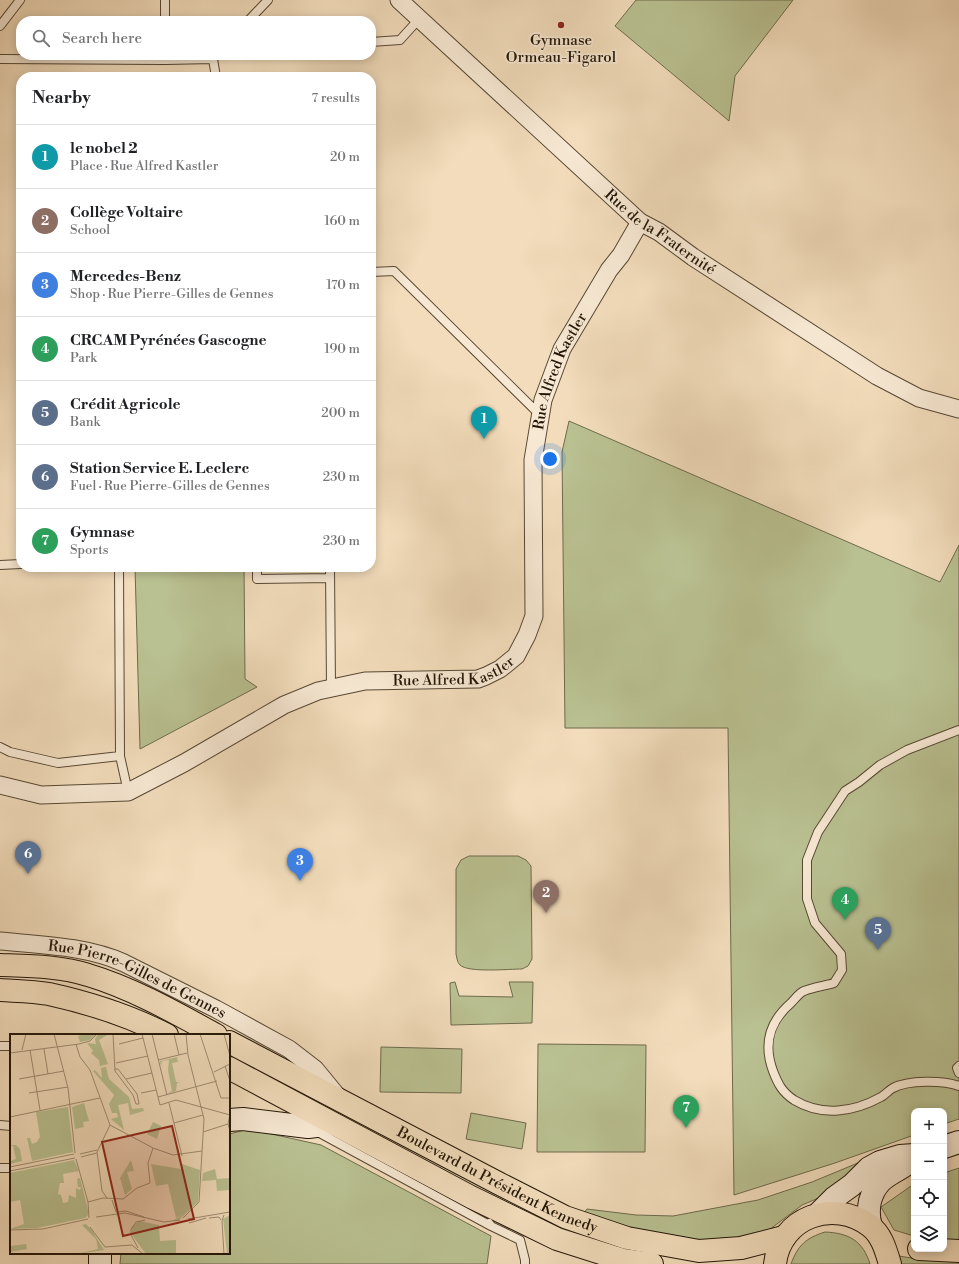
<!DOCTYPE html>
<meta charset="utf-8">
<style>
:root{--surface:#fff;--page:#f2f2f2;--text:#202124;--muted:#757577;--line:#e0e0e0;--accent:#d93025}
body{margin:0;font-family:"Libre Bodoni",serif;background:var(--page);color:var(--text)}
.controls{position:absolute;right:12px;bottom:12px;display:grid;overflow:hidden;border-radius:8px;box-shadow:0 2px 10px #0003}
.controls button{width:36px;height:36px;display:grid;place-items:center;padding:0;border:0;border-bottom:1px solid var(--line);background:var(--surface);color:var(--text);font:20px sans-serif}
.you{position:absolute;left:550px;top:459px;width:14px;height:14px;margin:-10px;border:3px solid #fff;border-radius:50%;background:#1a73e8;box-shadow:0 0 0 6px #1a73e833}
.badge{display:grid;place-items:center;width:26px;height:26px;border-radius:50%;background:var(--accent);color:#fff;font-size:13px;font-weight:700}
.pin{position:absolute;translate:-50% -33px;filter:drop-shadow(0 1px 2px #0008)}
.pin::after{content:'';position:absolute;top:21px;width:14px;height:12px;background:inherit;clip-path:polygon(0 0,100% 0,50% 100%)}
.list{margin:0;padding:0;list-style:none}
h2{display:flex;justify-content:space-between;align-items:center;height:52px;margin:0;padding:0 16px;font-size:17px}
h2 small{font-size:13px;font-weight:400;color:var(--muted)}
.list li{display:grid;grid-template-columns:26px 1fr auto;gap:12px;align-items:center;box-sizing:border-box;height:64px;padding:0 16px;border-top:1px solid var(--line)}
.list b{display:block;font-size:15px;white-space:nowrap}
.list p{margin:0;font-size:13px;white-space:nowrap;color:var(--muted)}
.list em{font-size:13px;font-style:normal;color:var(--muted)}
.icon{flex:none;width:22px;height:22px;fill:none;stroke:currentColor;stroke-width:2;stroke-linecap:round;stroke-linejoin:round}
.map{position:relative;flex:none;width:959px;height:1264px;overflow:hidden}
.search{position:absolute;background:var(--surface);box-shadow:0 2px 10px #0003;left:16px;top:16px;width:360px;height:44px;display:flex;align-items:center;gap:10px;box-sizing:border-box;padding:0 14px;border-radius:16px;color:var(--muted);font-size:15px}
.panel{position:absolute;background:var(--surface);box-shadow:0 2px 10px #0003;left:16px;top:72px;width:360px;height:500px;border-radius:16px}
.map>svg:first-child{display:block}
</style>
<div class="map">
<svg width="959" height="1264" viewBox="0 0 959 1264">
<rect width="100%" height="100%" fill="#f2dcbb"/>
<filter id="stains"><feTurbulence type="fractalNoise" baseFrequency=".005" numOctaves="4"/><feColorMatrix values="0 0 0 0 .2 0 0 0 0 .09 0 0 0 0 .02 0 0 0 .5 -.17"/></filter>
<radialGradient id="worn" r=".72"><stop offset=".6" stop-color="#630" stop-opacity="0"/><stop offset="1" stop-color="#630" stop-opacity=".3"/></radialGradient>
<path fill="#b9c091" stroke="#6e6b4c" d="M636 0H793L735 76 729 121 615 26Z
M569 421 940 582 959 545V1119L944 1124V1111H914V1135L835 1163 734 1195 728 728H565L562 452Z
M135 567H244L245 679 257 687 140 749Z
M469 856H518L526 860 531 866 532 959 528 966 522 969C510 969 468 973 460 965 457 962 457 958 456 954V869L461 860Z
M455 982 459 996 513 997 509 982H533L532 1023 451 1025 450 983Z
M538 1044 646 1045 645 1152H537Z
M381 1047 462 1049 461 1093 380 1092Z
M471 1113 526 1123 522 1149 466 1139Z
M249 1129 321 1145 491 1236 487 1264H120L121 1253H229V1134Z
M865 1160 821 1197 802 1205 765 1233 733 1239 700 1241 643 1231 583 1214 587 1209 636 1215 673 1216 758 1200 812 1182Z
M959 1168V1245L944 1244V1173Z
M914 1184V1236L894 1230 881 1207Z
M825 1232C849 1233 863 1241 870 1264H791C798 1245 806 1238 825 1232Z
M899 1256 923 1260 959 1261V1264H900Z"/>
<g fill="none" stroke-linecap="round" stroke-linejoin="round">
<g stroke="#574834" stroke-width="10">
<path id="lane" d="M165 0V21
M248 21 268 0
M0 26 20 0
M371 42 400 40 419 19
M0 59 165 60 213 59 217 55
M213 59 216 77
M371 272 394 271 540 415
M0 565 21 564
M119 567 120 756 128 792
M257 567V579L330 578
M330 567 331 688
M959 730 907 750 880 765 859 782 845 791 818 832 807 860V899L815 923 841 954 842 970 834 983C825 986 813 987 804 991 799 993 795 999 791 1003 769 1022 763 1044 773 1071 778 1084 782 1092 794 1100 822 1117 854 1112 881 1097 885 1095 889 1090 893 1088 908 1080 943 1080 959 1086
M0 747 10 752 58 763 120 756
M0 1046H11
M959 1066 957 1068 959 1073
M0 1125 11 1126
M316 1131 491 1226
M0 1168H11
M489 1223 491 1226 520 1240 525 1260V1264"/>
</g>
<g stroke="#574834" stroke-width="19">
<g id="street">
<path id="s1" d="M399 0 640 222 659 232 693 257 877 376 919 398 959 409"/>
<path id="s2" d="M0 785 41 795 128 792 184 763 284 705 318 691 365 681 478 679 486 676 500 669 516 656 527 635 534 616 533 460 543 400 562 349 609 270 621 255 640 222"/>
<path id="s3" d="M0 941C41 945 86 946 124 963L216 1009 289 1049 315 1069 338 1097"/>
</g>
</g>
<g stroke="#231607" stroke-width="24">
<path id="secondary" d="M229 1120 243 1119 308 1127 333 1124
M944 1147 959 1142
M818 1214 834 1198 852 1185 869 1168 880 1162 900 1156 914 1155
M871 1226C868 1217 868 1211 870 1201 878 1174 893 1176 912 1160
M100 1264V1253"/>
</g>
<g stroke="#231607" stroke-width="24">
<g id="primary">
<path d="M0 965C29 966 61 966 88 975 132 988 176 1013 216 1035"/>
<path d="M0 990C16 991 33 991 49 994 90 1003 130 1016 167 1035"/>
<path id="s4" d="M229 1042 498 1183 565 1217 627 1238 699 1251 741 1248 784 1237"/>
<path d="M229 1068 471 1197 557 1239 623 1260 652 1264"/>
<path d="M919 1249 959 1251"/>
<path d="M775 1264C780 1217 834 1198 870 1226 882 1235 886 1251 890 1264"/>
</g>
</g>
<use href="#lane" stroke="#f7e8d3" stroke-width="8"/>
<use href="#street" stroke="#f7e8d3" stroke-width="17"/>
<use href="#secondary" stroke="#f7e8d3" stroke-width="22"/>
<use href="#primary" stroke="#f2dcbb" stroke-width="22"/>
</g>
<circle fill="#8f2418" stroke="#f7e8d3" stroke-width="1.5" cx="561" cy="25" r="4"/>
<g text-anchor="middle" stroke-width="3.5" stroke-linejoin="round" paint-order="stroke">
<g font-size="15" fill="#231607" stroke="#f7e8d3">
<text x="561" y="45">Gymnase<tspan x="561" dy="17">Ormeau-Figarol</tspan></text>
</g>
<g font-size="15" fill="#231607" stroke="#f7e8d3">
<text dy="5" stroke="none"><textPath href="#s1" startOffset="350">Rue de la Fraternité</textPath></text>
<text dy="5" stroke="none"><textPath href="#s2" startOffset="844">Rue Alfred Kastler</textPath></text>
<text dy="5" stroke="none"><textPath href="#s2" startOffset="483">Rue Alfred Kastler</textPath></text>
<text dy="5" stroke="none"><textPath href="#s3" startOffset="144">Rue Pierre-Gilles de Gennes</textPath></text>
<text dy="5" stroke="none"><textPath href="#s4" startOffset="302">Boulevard du Président Kennedy</textPath></text>
</g>
</g>
<g transform="translate(10 1034)">
<rect width="220" height="220" fill="#f2dcbb"/>
<path d="M75 0H86L80 6 70 8 68 2ZM88 0H99L89 6 98 30 90 32 89 26 81 19 83 17 77 9 86 10 85 5ZM167 23 168 28 162 29 166 48H170L167 49 166 57 157 60 162 57 158 36 159 26 152 27 151 32 150 27ZM96 33 99 45 119 63 122 75 133 74 134 77 120 81 118 69 108 71 114 96 101 85 108 83 107 79H102L99 70 104 61 83 37 85 36 92 44 91 34ZM74 69 79 87 73 88 74 93 65 95 62 73ZM58 73 63 118 22 127 17 104H20L22 110 27 108 30 103 26 78ZM143 88 151 92 147 105 137 100ZM0 111H6L10 115 12 127 0 130V127L6 125 3 112ZM64 126 69 137 53 140 54 149H50L48 160 51 161 53 169 58 168 59 161 66 164V154L70 156 71 153H68L67 145 70 144 79 180 75 184 27 194 0 195 14 190 10 166 0 168V139ZM121 126 124 137 117 138 122 155 115 161 110 144ZM141 130 171 135 172 130 190 136 188 168 169 186 162 187 174 180 166 184 158 150 146 152ZM205 135 207 145 220 144V156L207 157 206 146 192 147 193 139ZM220 181V220H217L213 185ZM129 187 149 191 150 207 166 206V220H136L122 201V193ZM76 190 81 195 94 216 67 220 88 215 86 205 72 191ZM16 210 17 215 0 218V212Z" fill="#b9c091"/>
<path fill="none" stroke="#9f8d73" stroke-width="1" d="M44 0 58 54 65 119M103 0 105 37 123 61 126 70H129L127 60 108 35H105M132 0 150 71 166 66M142 0 157 61M164 0 169 21M190 0 211 64H220M214 0 220 22M66 10 70 23 80 36 100 91M109 10 133 4M34 15 38 40M12 16 16 0M20 16 30 76M0 19 69 10 80 7 87 0M148 26 177 19M106 29 138 22M215 32 220 47M204 38 220 30M9 45 54 37M116 45 142 39M19 59 58 53M131 59 146 56M148 63 207 47M166 66 220 81M159 69 172 122M220 80 218 90 220 97M0 83 90 64M164 89 193 81M100 91 143 114 163 121 192 117M193 98 218 90M70 120 87 116M71 123 87 119M66 125 78 168 79 184M0 133 64 120M0 137 65 124M97 164 92 157 87 118 100 91M102 166 106 178 116 177 134 183M78 168 93 164 113 165 127 154 140 149 138 129 143 114M214 181 212 187 214 220M86 183 115 179 154 188 170 186M173 184 189 168 194 85 178 21 176 0M199 184 209 183 211 186M178 185 220 178M179 189 196 184M80 193 95 213 122 211 133 220M0 196 33 195 78 185M128 214 121 201V195L126 188 135 186"/>
<path fill="#8f2418" fill-opacity="0.15" stroke="#8f2418" stroke-width="2" d="M162 92 184 185 113 202 92 108Z"/>
<rect width="220" height="220" fill="none" stroke="#231607" stroke-width="2"/>
</g>
<rect width="100%" height="100%" filter="url(#stains)"/>
<rect width="100%" height="100%" fill="url(#worn)"/>
</svg>
<div class="controls">
<button>+</button>
<button>−</button>
<button><svg class="icon" aria-label="locate" viewBox="0 0 24 24"><circle cx="12" cy="12" r="6"/><path d="M12 2v4M12 18v4M2 12h4M18 12h4"/></svg></button>
<button><svg class="icon" aria-label="layers" viewBox="0 0 24 24"><path d="M12 4l9 5-9 5-9-5zM3 14l9 5 9-5"/></svg></button>
</div>
<div class="you"></div>
<div class="pin badge" style="left:484px;top:439px;background:#0f9aa8">1</div>
<div class="pin badge" style="left:546px;top:913px;background:#8d6e63">2</div>
<div class="pin badge" style="left:300px;top:881px;background:#3f7fe0">3</div>
<div class="pin badge" style="left:845px;top:920px;background:#2e9e5b">4</div>
<div class="pin badge" style="left:878px;top:950px;background:#5c6f8a">5</div>
<div class="pin badge" style="left:28px;top:874px;background:#5c6f8a">6</div>
<div class="pin badge" style="left:686px;top:1128px;background:#2e9e5b">7</div>
<div class="search"><svg class="icon" aria-label="search" viewBox="0 0 24 24"><circle cx="10" cy="10" r="6"/><path d="M15 15l6 6"/></svg>Search here</div>
<section class="panel">
<h2>Nearby<small>7 results</small></h2>
<ul class="list">
<li><span class="badge" style="background:#0f9aa8">1</span><div><b>le nobel 2</b><p>Place · Rue Alfred Kastler</p></div><em>20 m</em></li>
<li><span class="badge" style="background:#8d6e63">2</span><div><b>Collège Voltaire</b><p>School</p></div><em>160 m</em></li>
<li><span class="badge" style="background:#3f7fe0">3</span><div><b>Mercedes-Benz</b><p>Shop · Rue Pierre-Gilles de Gennes</p></div><em>170 m</em></li>
<li><span class="badge" style="background:#2e9e5b">4</span><div><b>CRCAM Pyrénées Gascogne</b><p>Park</p></div><em>190 m</em></li>
<li><span class="badge" style="background:#5c6f8a">5</span><div><b>Crédit Agricole</b><p>Bank</p></div><em>200 m</em></li>
<li><span class="badge" style="background:#5c6f8a">6</span><div><b>Station Service E. Leclerc</b><p>Fuel · Rue Pierre-Gilles de Gennes</p></div><em>230 m</em></li>
<li><span class="badge" style="background:#2e9e5b">7</span><div><b>Gymnase</b><p>Sports</p></div><em>230 m</em></li>
</ul>
</section>
</div>
